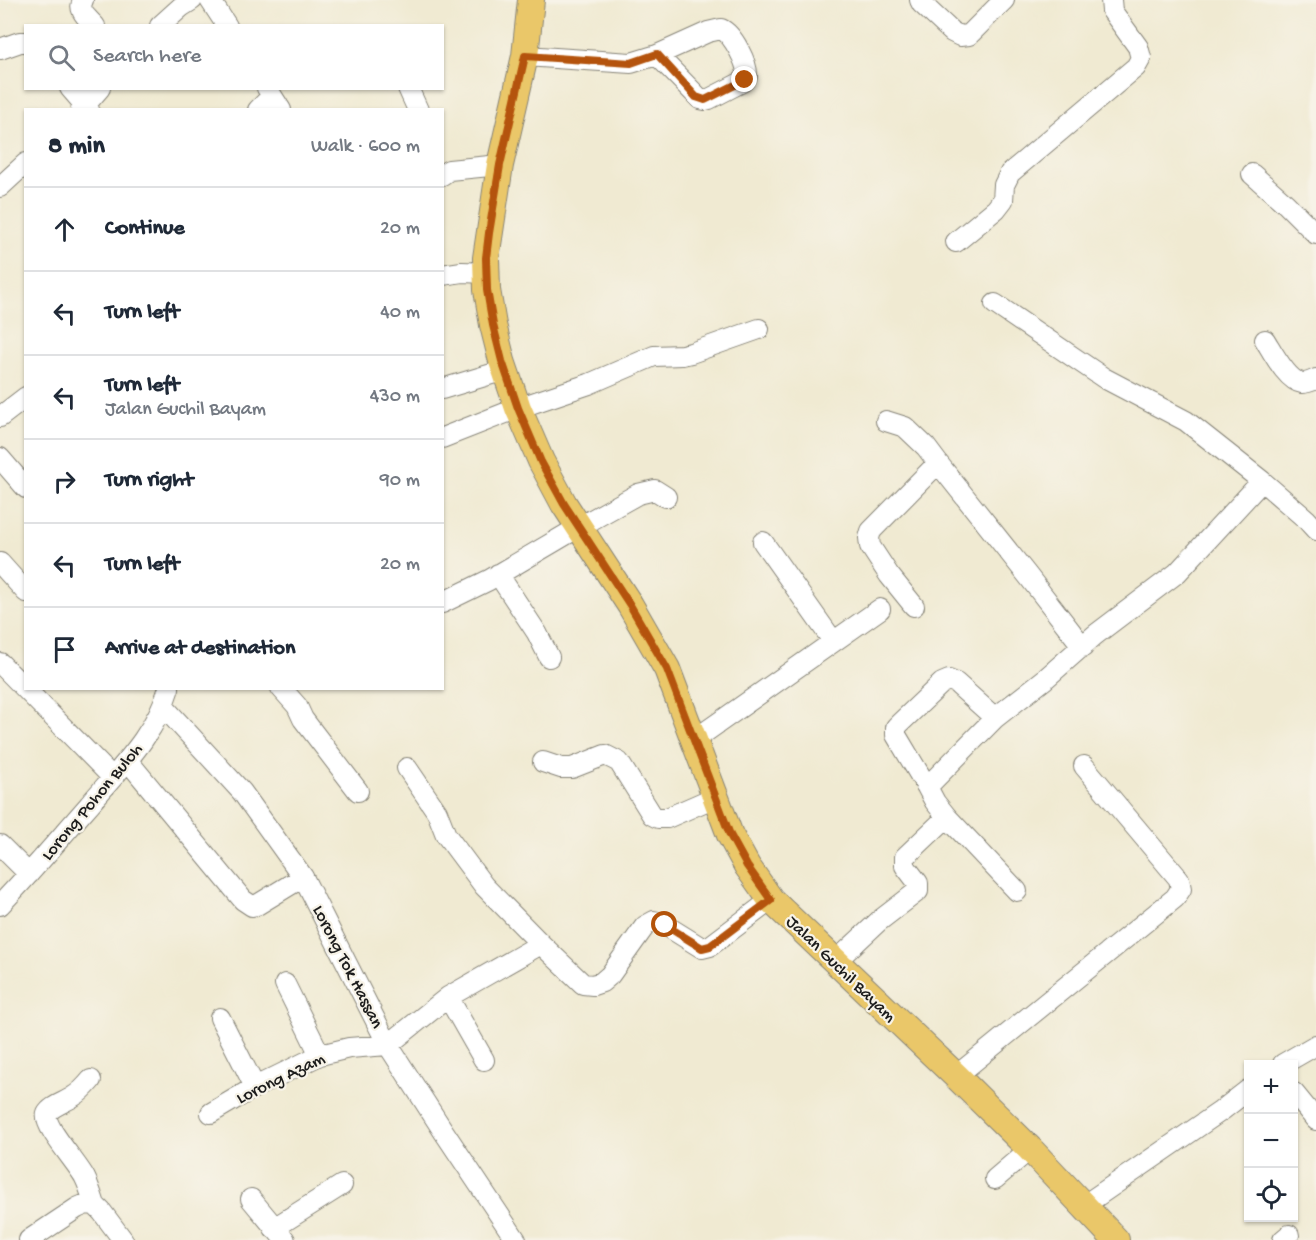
<!DOCTYPE html>
<meta charset="utf-8">
<style>
:root{--surface:#fff;--page:#f2f2f3;--text:#1f2937;--muted:#747a83;--line:#e0e1e3}
body{margin:0;font-family:"Gochi Hand",sans-serif;background:var(--page);color:var(--text)}
.controls{position:absolute;right:18px;bottom:18px;display:grid;overflow:hidden;border-radius:0px;box-shadow:0 2px 4px #0004}
.controls button{width:54px;height:54px;display:grid;place-items:center;padding:0;border:0;border-bottom:2px solid var(--line);background:var(--surface);color:var(--text);font:30px sans-serif}
.stop{position:absolute;width:18px;height:18px;margin:-14px;border:4px solid #b45309;border-radius:50%;background:#fff}
.stop.end{background:#b45309;border-color:#fff;box-shadow:0 2px 6px #0008}
.list{margin:0;padding:0;list-style:none}
h2{display:flex;justify-content:space-between;align-items:center;height:78px;margin:0;padding:0 24px;font-size:26px}
h2 small{font-size:20px;font-weight:400;color:var(--muted)}
.list li{display:grid;grid-template-columns:39px 1fr auto;gap:18px;align-items:center;box-sizing:border-box;height:84px;padding:0 24px;border-top:2px solid var(--line)}
.list b{display:block;font-size:22px;white-space:nowrap}
.list p{margin:0;font-size:20px;white-space:nowrap;color:var(--muted)}
.list em{font-size:20px;font-style:normal;color:var(--muted)}
.icon{flex:none;width:33px;height:33px;fill:none;stroke:currentColor;stroke-width:2;stroke-linecap:round;stroke-linejoin:round}
.map{position:relative;flex:none;width:1316px;height:1240px;overflow:hidden}
.search{position:absolute;background:var(--surface);box-shadow:0 2px 4px #0004;left:24px;top:24px;width:420px;height:66px;display:flex;align-items:center;gap:15px;box-sizing:border-box;padding:0 21px;border-radius:0px;color:var(--muted);font-size:22px}
.panel{position:absolute;background:var(--surface);box-shadow:0 2px 4px #0004;left:24px;top:108px;width:420px;height:582px;border-radius:0px}
.map>svg:first-child{display:block}
</style>
<div class="map">
<svg width="1316" height="1240" viewBox="0 0 1316 1240">
<rect width="100%" height="100%" fill="#f7f3e8"/>
<filter id="ink" filterUnits="userSpaceOnUse"><feTurbulence type="fractalNoise" baseFrequency=".0167" numOctaves="2"/><feDisplacementMap in="SourceGraphic" scale="12" xChannelSelector="R" yChannelSelector="G"/><feConvolveMatrix kernelMatrix="1 2 1 2 8 2 1 2 1" color-interpolation-filters="sRGB"/></filter>
<filter id="wash" filterUnits="userSpaceOnUse"><feTurbulence type="fractalNoise" baseFrequency=".008" numOctaves="4" result="noise"/><feDisplacementMap in="SourceGraphic" scale="24" xChannelSelector="R" yChannelSelector="G"/><feGaussianBlur stdDeviation="1.35" result="paint"/><feColorMatrix in="noise" values="0 0 0 0 0 0 0 0 0 0 0 0 0 0 0 0 0 1.4 0 .05"/><feComposite in="paint" operator="in"/></filter>
<g filter="url(#wash)">
<rect width="100%" height="100%" fill="#f0ead2"/>
</g>
<g filter="url(#ink)">
<g fill="none" stroke-linecap="round" stroke-linejoin="round">
<g stroke="#868377" stroke-width="22">
<path id="minor" d="M83 0C77 11 88 18 95 26
M210 0 227 26
M920 0 922 4 952 32 960 36 969 35 1004 0
M160 26 181 7 192 0
M0 49 20 42H26
M525 56 631 63 657 55 708 32 721 29C733 34 748 64 747 76L742 82 709 99 705 100 700 99 657 55
M70 88 89 110
M267 88 281 110
M408 88 418 110
M81 110 100 88
M258 110 272 96
M1252 174 1286 204 1316 234
M442 175 449 170 500 165
M0 187 26 163
M956 242 996 209 1003 200 1004 185 1010 173 1136 67 1141 58 1138 47 1112 11 1111 0
M442 275 462 272 487 273
M995 304 1104 378 1186 421 1262 481 1306 519 1316 530
M1265 340C1272 351 1287 381 1302 383 1307 383 1312 381 1316 379
M442 389 505 370
M0 417 26 397
M886 421 905 427 926 447 938 463 1028 576 1083 647
M442 438 518 408 589 384 654 356 682 355 691 353 759 329
M0 458 26 488
M763 542 833 641
M0 563 26 592
M498 574 537 633 549 657
M442 603 489 580 579 527 638 494 655 490 666 497
M914 606 889 575 870 546 869 538 871 531 938 463
M0 663 112 777
M281 688 297 706 303 719 358 791
M163 706 242 792 303 877 388 1045 444 1132 516 1240
M694 740 880 609
M128 761 243 900 252 906 257 905 303 877
M543 762 561 768H572L605 755 619 762 652 815 658 818H667L715 797
M407 768 437 812 446 835 484 886 541 944 583 984 593 985 602 982 610 975 645 926 654 921 665 925 702 948 710 946 771 900
M927 787 896 735V727L899 724 942 683 949 680 956 683 995 718
M0 845 29 874
M1017 891 947 817 935 802 927 787 995 718 1045 679 1095 635 1177 573 1262 481
M0 905C31 873 59 839 89 805 120 768 154 737 169 688
M835 962 879 921 918 891V883L905 866V857L947 817
M285 984 320 1055
M448 997 484 1060
M220 1018 255 1087
M1283 1064 1316 1045
M956 1076 1175 898 1181 889 1179 879 1084 766
M91 1080C86 1086 81 1092 74 1096 66 1102 51 1106 47 1114 42 1125 79 1165 85 1178 89 1186 92 1196 95 1205
M1294 1093 1316 1120
M211 1113 255 1087 320 1055 349 1048 388 1045 448 997 541 944
M995 1179 1030 1149
M251 1199 285 1240
M1083 1206 1221 1111 1248 1090
M274 1228 342 1185
M29 1240 77 1208 86 1204 95 1205 102 1212 123 1240
M1283 1240 1289 1235"/>
</g>
<g stroke="#868377" stroke-width="28">
<path id="major" d="M531 0 525 56 500 165 486 258 487 290 493 325 502 361 518 408 541 461 564 504 630 605 667 669 730 835 747 866 771 900 956 1076 1030 1149 1116 1240"/>
</g>
<use href="#minor" stroke="#fff" stroke-width="20"/>
<use href="#major" stroke="#eac769" stroke-width="26"/>
</g>
</g>
<g fill="none" stroke-linecap="round" stroke-linejoin="round" filter="url(#ink)">
<path stroke="#b45309" stroke-width="8" d="M665 925 702 948 710 946 771 900 747 866 730 835 667 669 630 605 564 504 541 462 518 408 502 361 493 325 487 290 486 258 489 233 500 165 525 56 631 63 657 54 696 97 705 100 745 80"/>
</g>
<g text-anchor="middle" stroke-width="4.5" stroke-linejoin="round" paint-order="stroke">
<g font-size="18" fill="#1c1c1c" stroke="#f7f3e8">
<text transform="translate(91 801) rotate(-50)" y="6">Lorong Pohon Buloh</text>
<text transform="translate(349 966) rotate(63)" y="6">Lorong Tok Hassan</text>
<text transform="translate(842 968) rotate(44)" y="6">Jalan Guchil Bayam</text>
<text transform="translate(280 1077) rotate(-26)" y="6">Lorong Azam</text>
</g>
</g>
</svg>
<div class="controls">
<button>+</button>
<button>−</button>
<button><svg class="icon" aria-label="locate" viewBox="0 0 24 24"><circle cx="12" cy="12" r="6"/><path d="M12 2v4M12 18v4M2 12h4M18 12h4"/></svg></button>
</div>
<div class="stop" style="left:665px;top:925px"></div>
<div class="stop end" style="left:745px;top:80px"></div>
<div class="search"><svg class="icon" aria-label="search" viewBox="0 0 24 24"><circle cx="10" cy="10" r="6"/><path d="M15 15l6 6"/></svg>Search here</div>
<section class="panel">
<h2>8 min<small>Walk · 600 m</small></h2>
<ul class="list">
<li><svg class="icon" aria-label="ahead" viewBox="0 0 24 24"><path d="M12 20V5M6 11l6-6 6 6"/></svg><div><b>Continue</b></div><em>20 m</em></li>
<li><svg class="icon" aria-label="left" viewBox="0 0 24 24"><path d="M17 20v-9H6M10 6l-5 5 5 5"/></svg><div><b>Turn left</b></div><em>40 m</em></li>
<li><svg class="icon" aria-label="left" viewBox="0 0 24 24"><path d="M17 20v-9H6M10 6l-5 5 5 5"/></svg><div><b>Turn left</b><p>Jalan Guchil Bayam</p></div><em>430 m</em></li>
<li><svg class="icon" aria-label="right" viewBox="0 0 24 24"><path d="M7 20v-9h11M14 6l5 5-5 5"/></svg><div><b>Turn right</b></div><em>90 m</em></li>
<li><svg class="icon" aria-label="left" viewBox="0 0 24 24"><path d="M17 20v-9H6M10 6l-5 5 5 5"/></svg><div><b>Turn left</b></div><em>20 m</em></li>
<li><svg class="icon" aria-label="arrive" viewBox="0 0 24 24"><path d="M6 21V4h12l-3 4 3 4H6"/></svg><div><b>Arrive at destination</b></div></li>
</ul>
</section>
</div>
